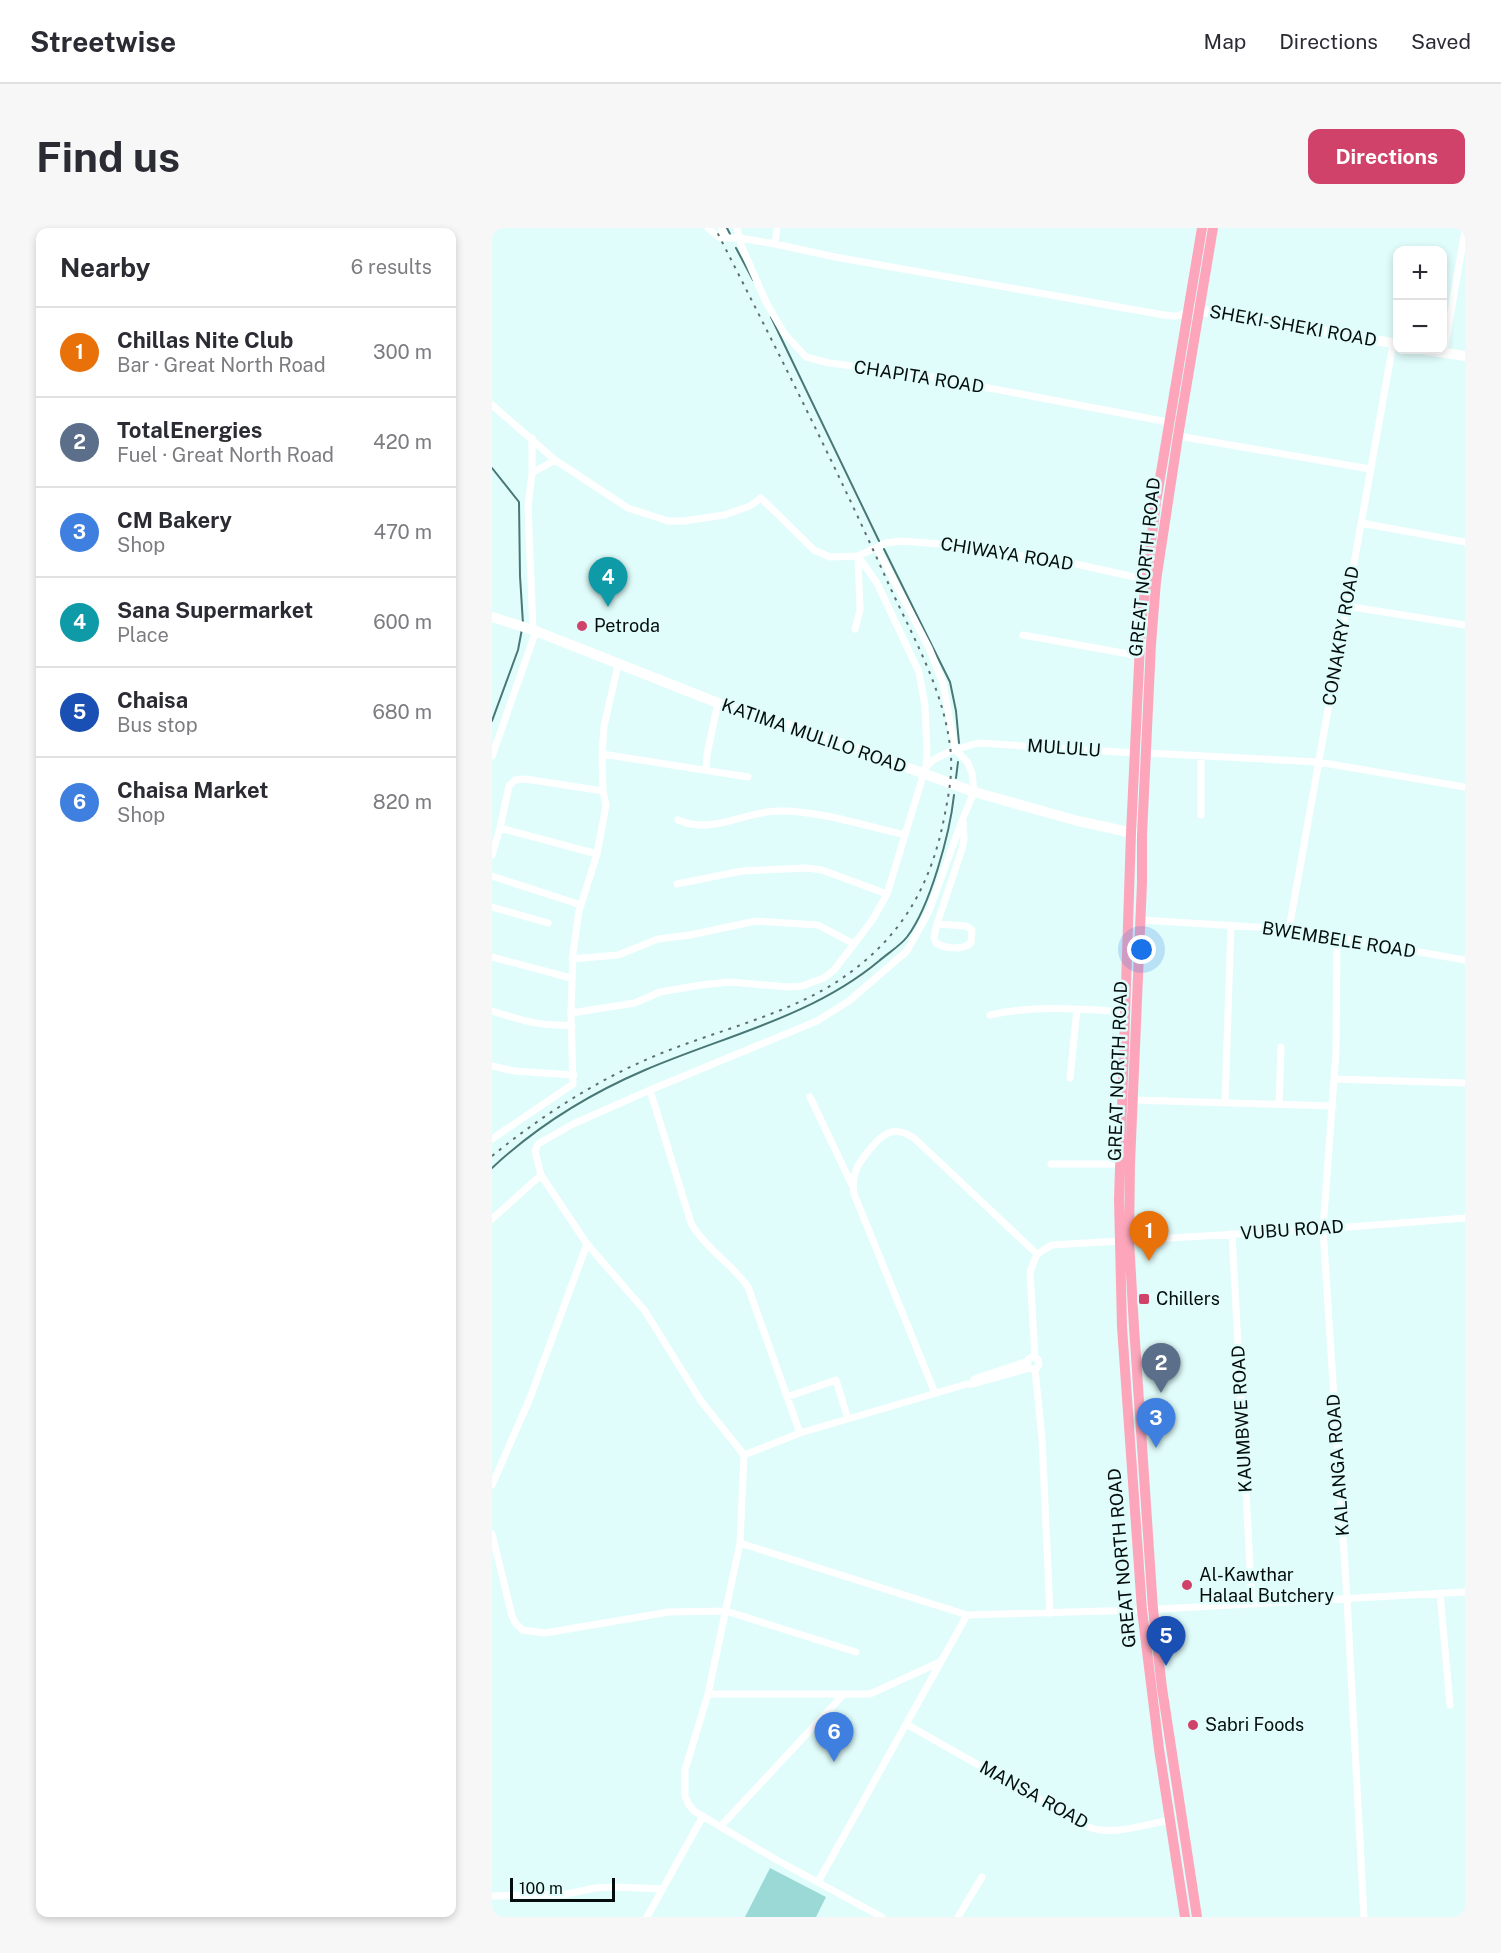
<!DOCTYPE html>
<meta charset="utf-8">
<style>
:root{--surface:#fff;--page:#f7f7f7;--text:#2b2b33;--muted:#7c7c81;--line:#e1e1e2;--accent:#d0426a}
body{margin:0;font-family:"Public Sans",sans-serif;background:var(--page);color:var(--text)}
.controls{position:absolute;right:18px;top:18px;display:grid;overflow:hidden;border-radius:12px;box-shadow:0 3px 9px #0003}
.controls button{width:54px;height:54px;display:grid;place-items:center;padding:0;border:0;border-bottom:2px solid var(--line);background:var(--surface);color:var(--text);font:30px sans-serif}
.scale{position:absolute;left:18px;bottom:15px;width:105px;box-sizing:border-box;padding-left:6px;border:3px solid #050e0d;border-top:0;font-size:16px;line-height:21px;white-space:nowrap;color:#050e0d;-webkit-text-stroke:4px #e0fdfb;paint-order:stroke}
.you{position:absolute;left:650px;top:722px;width:21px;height:21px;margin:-15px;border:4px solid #fff;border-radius:50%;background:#1a73e8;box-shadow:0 0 0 9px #1a73e833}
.badge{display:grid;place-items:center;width:39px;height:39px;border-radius:50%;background:var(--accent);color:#fff;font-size:20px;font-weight:700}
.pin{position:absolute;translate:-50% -50px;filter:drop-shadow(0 2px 3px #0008)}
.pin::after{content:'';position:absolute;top:32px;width:21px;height:18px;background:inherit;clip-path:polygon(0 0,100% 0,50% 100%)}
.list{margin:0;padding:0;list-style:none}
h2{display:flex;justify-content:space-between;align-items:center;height:78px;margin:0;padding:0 24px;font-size:26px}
h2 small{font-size:20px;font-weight:400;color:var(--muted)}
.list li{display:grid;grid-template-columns:39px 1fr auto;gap:18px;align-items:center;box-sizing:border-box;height:90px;padding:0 24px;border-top:2px solid var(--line)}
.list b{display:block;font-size:22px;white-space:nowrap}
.list p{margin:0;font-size:20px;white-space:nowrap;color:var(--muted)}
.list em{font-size:20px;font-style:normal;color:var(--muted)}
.map{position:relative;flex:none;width:973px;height:1689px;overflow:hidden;border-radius:12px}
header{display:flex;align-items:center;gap:36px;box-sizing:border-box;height:84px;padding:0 30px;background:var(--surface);border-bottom:2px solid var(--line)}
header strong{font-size:28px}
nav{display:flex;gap:33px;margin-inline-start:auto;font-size:21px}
.intro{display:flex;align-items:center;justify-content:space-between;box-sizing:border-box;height:144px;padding:0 36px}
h1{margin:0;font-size:42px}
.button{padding:15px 27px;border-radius:12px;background:var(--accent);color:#fff;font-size:21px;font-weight:700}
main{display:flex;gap:36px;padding:0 36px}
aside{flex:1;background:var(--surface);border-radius:12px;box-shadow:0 3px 9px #0003}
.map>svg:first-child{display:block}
</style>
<header>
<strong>Streetwise</strong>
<nav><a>Map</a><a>Directions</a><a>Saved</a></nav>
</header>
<div class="intro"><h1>Find us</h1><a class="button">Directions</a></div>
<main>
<aside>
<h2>Nearby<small>6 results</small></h2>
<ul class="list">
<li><span class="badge" style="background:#e8710a">1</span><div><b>Chillas Nite Club</b><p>Bar · Great North Road</p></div><em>300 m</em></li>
<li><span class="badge" style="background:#5c6f8a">2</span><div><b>TotalEnergies</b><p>Fuel · Great North Road</p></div><em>420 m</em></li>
<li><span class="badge" style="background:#3f7fe0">3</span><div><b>CM Bakery</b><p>Shop</p></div><em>470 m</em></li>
<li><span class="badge" style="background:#0f9aa8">4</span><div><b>Sana Supermarket</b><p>Place</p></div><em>600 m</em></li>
<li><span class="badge" style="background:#1a4fb4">5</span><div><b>Chaisa</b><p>Bus stop</p></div><em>680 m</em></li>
<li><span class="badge" style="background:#3f7fe0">6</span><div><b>Chaisa Market</b><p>Shop</p></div><em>820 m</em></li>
</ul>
</aside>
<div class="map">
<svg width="973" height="1689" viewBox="0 0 973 1689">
<rect width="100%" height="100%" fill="#e0fdfb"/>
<path fill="#9bd9d7" d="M278 1640 334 1669 324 1689H253Z"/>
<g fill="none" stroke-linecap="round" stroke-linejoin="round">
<path stroke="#487775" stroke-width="2" d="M235 0 238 6
M244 20 261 52
M279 89 387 313
M0 240 27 274 28 348 31 396
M392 321 458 454 464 483 467 515
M0 493 26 422 30 401
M464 550 466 534
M0 940C44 899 97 866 153 842 232 808 320 789 387 733 396 725 408 718 415 709 438 679 458 605 462 567"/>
<path stroke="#fff" stroke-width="7" d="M216 0 228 10H248L283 16 343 29 672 87C681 88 689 90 696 82
M229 0 235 10
M245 0 249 17 274 74 292 105 314 129 337 135 423 146 676 194
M283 16 285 0
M952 124 973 2
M0 177 63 232 136 280 176 293H192L232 287 258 278 269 270 322 322 338 329 366 328 394 315 409 313 449 316 584 336 656 352
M686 208 878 241
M40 245V210
M869 295 973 314
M854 378 973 397
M363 401 368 382 366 328
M41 402 36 278 40 245 63 232
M531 407 648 428
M655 525 826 534 973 559
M110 526 256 549
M0 528 44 403
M433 540 441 532 459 523 486 515 643 525
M214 542 215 526 226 475
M709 587V528
M186 592C220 607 251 584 285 583 327 582 373 598 413 607
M8 600 105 626
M0 627 8 600 17 558 23 552 34 551 111 563
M0 648 89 677
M185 656 250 643 314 640 330 642 395 666
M0 679 56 695
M648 692 797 701 973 732
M445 696 470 621 472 610 471 593
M445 696 474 698 480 702 479 715C471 722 453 721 444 715L442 709Z
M797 701 901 116
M845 710 844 824 831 1001 855 1371 872 1689
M0 729 79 750
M80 731 126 727 166 711 198 707 264 693 326 697 362 716
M0 783C29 792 49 799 80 797
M79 785 143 775 168 764 209 757 238 754 296 759 310 758 332 750 342 742 362 716 381 691 395 666 434 538 435 523 433 478 427 444 385 355 366 328
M498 787C541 777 588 781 633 784
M0 838 22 843 82 847
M578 850 585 781
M842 851 973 855
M158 862 199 995C213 1020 240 1036 256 1059L308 1205
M318 869 360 957
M641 872 841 878
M733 874 739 697
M787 876 789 819
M0 911 81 856 79 785 81 725 87 683 105 626 114 577 111 563 110 526 112 498 126 437
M559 936H627
M49 947 43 923 46 916 81 896 158 862 325 793 357 773 415 723 437 683 471 590 482 564 480 545 476 535 463 521 451 455 437 420 385 320
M0 991 49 947 95 1016 153 1083 209 1173 252 1227
M740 1006 760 1376
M535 1135a6 6 0 1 1 12 0a6 6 0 1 1-12 0Z
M543 1130 538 1044 545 1026 560 1017 831 1001 973 990
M543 1141 550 1211 558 1385
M482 1151 536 1133
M443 1165 362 966C359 947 365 937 377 922 391 905 401 897 422 910L545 1026
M295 1169 344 1152 356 1191
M0 1257 38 1170 95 1016
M0 1306 20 1388 24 1396 31 1402 53 1405 177 1384 234 1383 364 1424
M248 1315 475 1387 650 1382 973 1364
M948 1365 958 1477
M216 1466H378L448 1434
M414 1496 596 1599C622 1608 651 1597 678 1592
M228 1599 351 1467
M326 1654 475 1387
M0 1668 75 1666 103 1660 123 1659 170 1661
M155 1689 211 1588
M390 1689 283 1631 202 1583 197 1577 193 1568V1542L216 1466 248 1315 252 1227 308 1205 475 1156H481L538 1140
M466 1689 490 1649"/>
<path stroke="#fff" stroke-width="10" d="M700 81 906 116
M935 122 973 128
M0 389 41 402 226 475 324 506 482 564 586 593 650 607"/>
<path stroke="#fda6bb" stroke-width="10" d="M693 1689 667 1521 650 1382 630 1099 627 971 639 605 649 395 664 274 710 0
M705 1689 670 1460 661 1381 642 1099 637 1012 638 936 650 655V607L659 416 664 353 686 208 721 0"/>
<path stroke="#5e6f6e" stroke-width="2" stroke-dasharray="3 6" stroke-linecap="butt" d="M0 928C53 885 111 848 175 823 231 801 295 786 346 753 411 710 441 655 454 580 458 560 461 539 458 518 451 461 421 409 397 357 343 236 283 118 223 0"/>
</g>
<g fill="#d0426a" stroke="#e0fdfb" stroke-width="2">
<circle cx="90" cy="398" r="6"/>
<rect x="646" y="1065" width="12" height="12" rx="3"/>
<circle cx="695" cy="1357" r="6"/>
<circle cx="701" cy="1497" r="6"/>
</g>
<g text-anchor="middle" stroke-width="5" stroke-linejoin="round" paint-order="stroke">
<g font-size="18" fill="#050e0d" stroke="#e0fdfb">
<text transform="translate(801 98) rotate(10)" y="6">SHEKI-SHEKI ROAD</text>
<text transform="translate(427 149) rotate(9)" y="6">CHAPITA ROAD</text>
<text transform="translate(515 326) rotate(9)" y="6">CHIWAYA ROAD</text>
<text transform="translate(653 339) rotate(-84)" y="6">GREAT NORTH ROAD</text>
<text transform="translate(849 408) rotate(-80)" y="6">CONAKRY ROAD</text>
<text transform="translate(322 508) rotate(19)" y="6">KATIMA MULILO ROAD</text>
<text transform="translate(572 520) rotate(4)" y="6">MULULU</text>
<text transform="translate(847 712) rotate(9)" y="6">BWEMBELE ROAD</text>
<text transform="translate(626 843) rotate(-88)" y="6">GREAT NORTH ROAD</text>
<text transform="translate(800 1002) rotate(-4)" y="6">VUBU ROAD</text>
<text transform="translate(750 1191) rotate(-93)" y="6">KAUMBWE ROAD</text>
<text transform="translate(846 1237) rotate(-94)" y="6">KALANGA ROAD</text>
<text transform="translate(630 1330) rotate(-95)" y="6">GREAT NORTH ROAD</text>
<text transform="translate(542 1567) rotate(29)" y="6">MANSA ROAD</text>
</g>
<g font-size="18" fill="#050e0d" stroke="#e0fdfb" text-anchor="start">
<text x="102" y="404">Petroda</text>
<text x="664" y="1077">Chillers</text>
<text x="707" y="1353">Al-Kawthar<tspan x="707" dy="21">Halaal Butchery</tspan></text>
<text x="713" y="1503">Sabri Foods</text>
</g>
</g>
</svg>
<div class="controls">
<button>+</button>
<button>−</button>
</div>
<div class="scale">100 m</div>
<div class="you"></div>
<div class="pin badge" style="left:657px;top:1033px;background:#e8710a">1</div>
<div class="pin badge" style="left:669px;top:1165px;background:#5c6f8a">2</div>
<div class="pin badge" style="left:664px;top:1220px;background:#3f7fe0">3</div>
<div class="pin badge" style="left:116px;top:379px;background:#0f9aa8">4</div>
<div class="pin badge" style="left:674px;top:1438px;background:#1a4fb4">5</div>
<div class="pin badge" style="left:342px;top:1534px;background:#3f7fe0">6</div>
</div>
</main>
